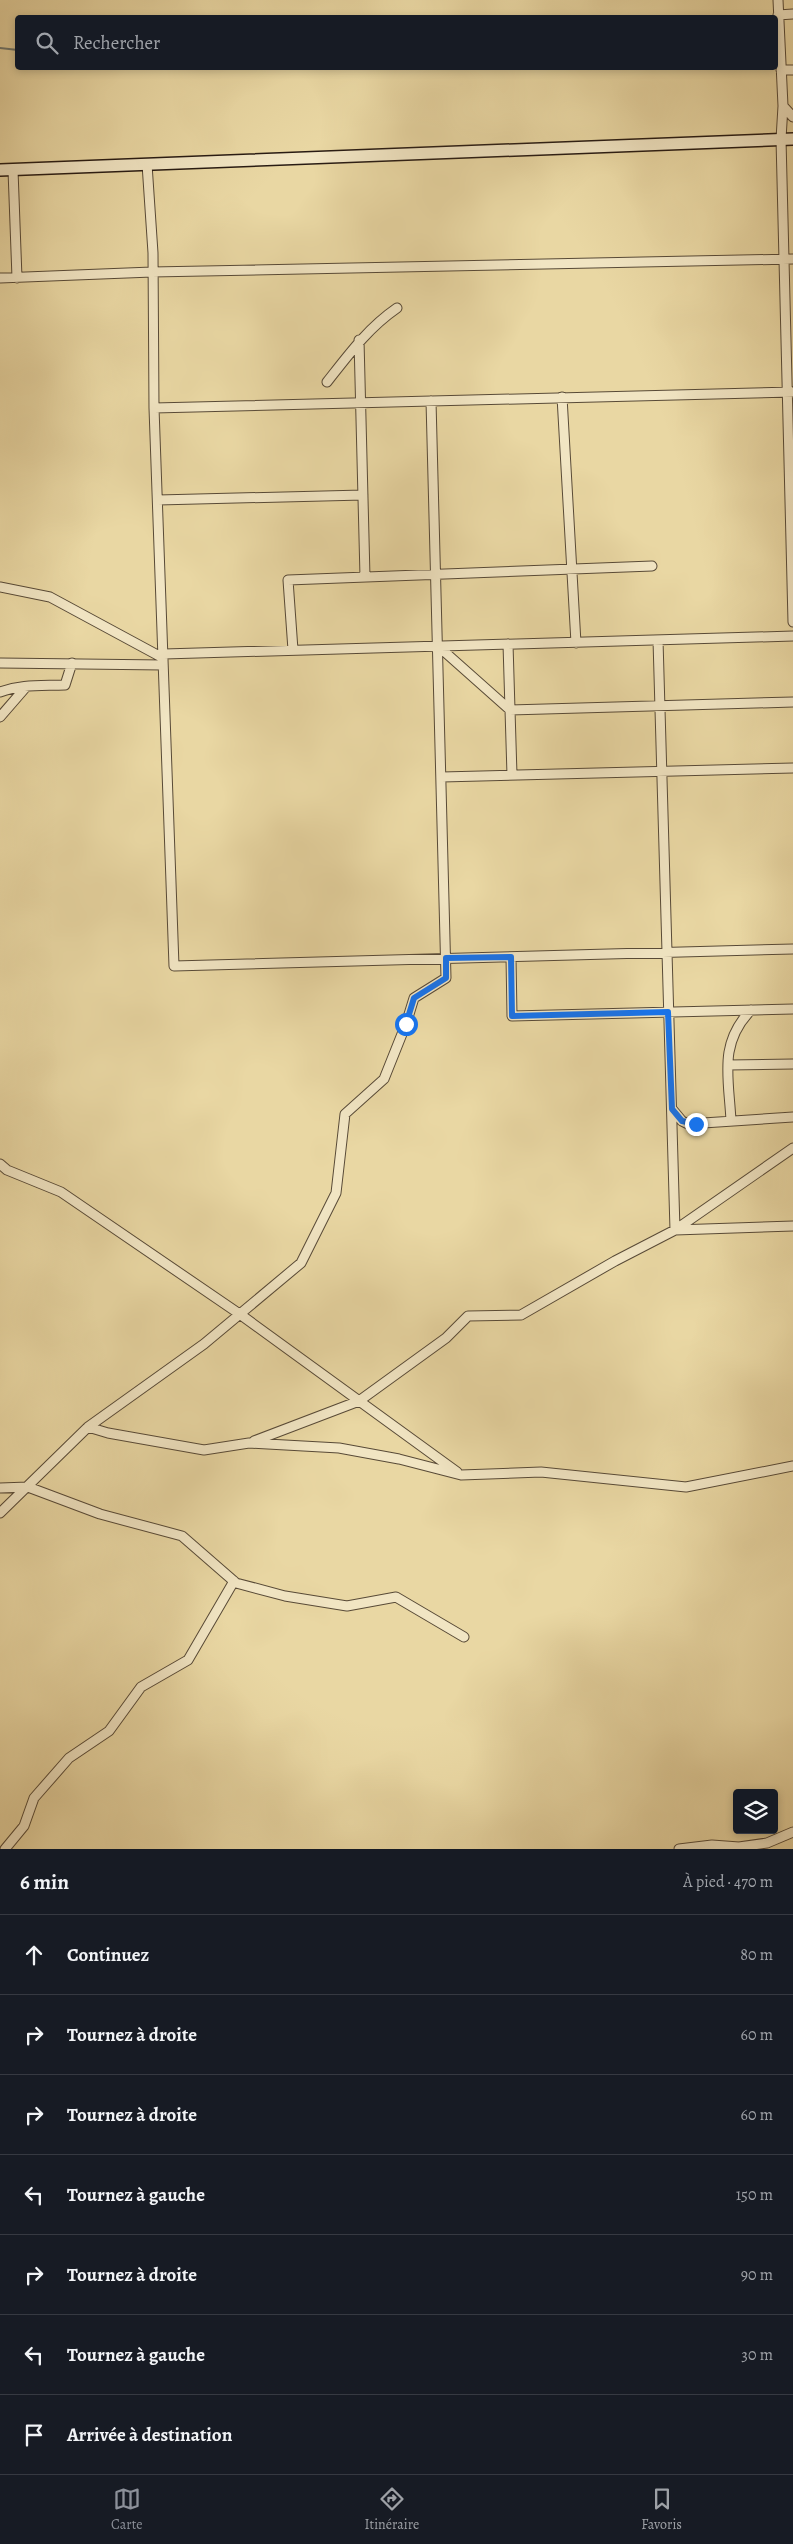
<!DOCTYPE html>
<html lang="fr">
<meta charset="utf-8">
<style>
:root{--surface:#171b24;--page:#242831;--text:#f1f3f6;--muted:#9ea1a6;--line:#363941;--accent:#8c9099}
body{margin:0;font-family:Alegreya,serif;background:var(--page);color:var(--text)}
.controls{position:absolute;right:15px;bottom:15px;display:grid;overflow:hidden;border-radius:5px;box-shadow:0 2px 8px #0003}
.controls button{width:45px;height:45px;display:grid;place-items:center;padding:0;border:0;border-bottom:1px solid var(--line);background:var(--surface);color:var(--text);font:25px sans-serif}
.stop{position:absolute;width:15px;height:15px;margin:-11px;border:4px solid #1a73e8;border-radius:50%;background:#fff}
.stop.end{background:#1a73e8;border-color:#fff;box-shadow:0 1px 5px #0008}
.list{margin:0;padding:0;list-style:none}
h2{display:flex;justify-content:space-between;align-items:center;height:65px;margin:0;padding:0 20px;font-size:21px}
h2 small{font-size:16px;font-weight:400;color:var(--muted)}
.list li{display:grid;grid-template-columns:32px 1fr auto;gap:15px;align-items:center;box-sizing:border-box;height:80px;padding:0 20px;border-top:1px solid var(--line)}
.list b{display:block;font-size:19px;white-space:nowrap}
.list em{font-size:16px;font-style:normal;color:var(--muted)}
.icon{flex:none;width:28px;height:28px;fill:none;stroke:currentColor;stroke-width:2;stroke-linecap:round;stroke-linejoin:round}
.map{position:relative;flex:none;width:793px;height:1849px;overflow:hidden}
.search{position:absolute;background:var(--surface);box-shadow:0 2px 8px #0003;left:15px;right:15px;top:15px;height:55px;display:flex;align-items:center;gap:12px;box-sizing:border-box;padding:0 18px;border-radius:5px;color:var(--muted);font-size:19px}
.sheet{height:625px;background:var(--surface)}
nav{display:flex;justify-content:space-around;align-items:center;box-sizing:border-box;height:70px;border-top:1px solid var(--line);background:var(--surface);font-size:14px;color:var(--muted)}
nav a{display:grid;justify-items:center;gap:2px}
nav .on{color:var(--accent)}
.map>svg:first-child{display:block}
</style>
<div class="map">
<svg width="793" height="1849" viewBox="0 0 793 1849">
<rect width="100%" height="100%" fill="#e9d7a3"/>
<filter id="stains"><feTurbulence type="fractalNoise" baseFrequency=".004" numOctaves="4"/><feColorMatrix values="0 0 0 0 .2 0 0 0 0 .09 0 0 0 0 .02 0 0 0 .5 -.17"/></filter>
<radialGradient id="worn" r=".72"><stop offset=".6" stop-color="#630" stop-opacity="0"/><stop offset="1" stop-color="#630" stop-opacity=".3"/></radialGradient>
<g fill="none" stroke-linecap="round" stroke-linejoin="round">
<path stroke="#6e7972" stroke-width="2" d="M0 48 18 50"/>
<g stroke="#584a37" stroke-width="11">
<path id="street" d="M778 0 783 106 781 139 793 622
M778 15 793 14
M781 70H793
M783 106 793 117
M147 164 153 253 154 408 174 966 793 949
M13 170 17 278
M0 278 152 272 793 259
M359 340 365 577
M327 382C349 354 368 328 397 308
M562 397 576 643
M154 408 793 392
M158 500 363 495
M0 587 50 597 163 658
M658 640 675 1230 793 1226
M508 644 512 775
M438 646 510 710 793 702
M293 650 288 580 652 566
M164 654 793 636
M0 663 163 665
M0 692C21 684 42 686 65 685L72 663
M0 717 26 687
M442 777 793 768
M511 957 512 1016 793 1009
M728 1065 793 1064
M672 1109 682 1121 688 1124 793 1117
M731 1121C729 1078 718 1044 751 1010
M0 1164 7 1170 61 1192 241 1315 457 1472
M88 1427 108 1433 204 1450 249 1443 339 1448 399 1459 461 1475 541 1472 686 1487 793 1466
M254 1441 359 1401 446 1338 468 1316 521 1315 615 1261 675 1230 793 1148
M0 1488 28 1487 100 1514 182 1536 236 1583 285 1596 347 1606 396 1597 464 1637
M0 1513 88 1427 204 1344 301 1263 336 1193 345 1114 384 1079 406 1024 414 998 446 978 431 401
M5 1849 24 1826 34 1798 69 1758 109 1731 141 1687 188 1660 234 1581
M679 1849 712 1845 739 1847 767 1843 793 1832"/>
</g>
<g stroke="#281b13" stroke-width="14">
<path id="secondary" d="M0 170 793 139"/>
</g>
<use href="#street" stroke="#f1e5c3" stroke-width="9"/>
<use href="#secondary" stroke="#f1e5c3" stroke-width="11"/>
</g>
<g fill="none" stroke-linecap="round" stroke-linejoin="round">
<path stroke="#1a73e8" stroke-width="6" d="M406 1024 414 998 446 978V958L511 957 512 1016 668 1012 672 1109 682 1121 696 1124"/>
</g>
<rect width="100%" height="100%" filter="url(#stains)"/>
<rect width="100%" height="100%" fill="url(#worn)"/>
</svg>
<div class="controls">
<button><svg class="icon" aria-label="layers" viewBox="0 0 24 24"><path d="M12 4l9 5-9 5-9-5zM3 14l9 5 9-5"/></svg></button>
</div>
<div class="stop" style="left:406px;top:1024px"></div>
<div class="stop end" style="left:696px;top:1124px"></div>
<div class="search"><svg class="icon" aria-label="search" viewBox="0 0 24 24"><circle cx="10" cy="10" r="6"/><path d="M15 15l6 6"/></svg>Rechercher</div>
</div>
<section class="sheet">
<h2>6 min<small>À pied · 470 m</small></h2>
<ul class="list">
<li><svg class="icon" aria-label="ahead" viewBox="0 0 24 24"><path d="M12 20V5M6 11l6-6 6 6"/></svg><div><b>Continuez</b></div><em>80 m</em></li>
<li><svg class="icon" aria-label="right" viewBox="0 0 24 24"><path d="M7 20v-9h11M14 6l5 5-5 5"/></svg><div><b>Tournez à droite</b></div><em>60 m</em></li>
<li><svg class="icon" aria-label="right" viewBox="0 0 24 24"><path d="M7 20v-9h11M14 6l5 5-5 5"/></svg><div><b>Tournez à droite</b></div><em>60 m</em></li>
<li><svg class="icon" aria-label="left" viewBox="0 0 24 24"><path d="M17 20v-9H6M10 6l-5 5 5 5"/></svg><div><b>Tournez à gauche</b></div><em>150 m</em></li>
<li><svg class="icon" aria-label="right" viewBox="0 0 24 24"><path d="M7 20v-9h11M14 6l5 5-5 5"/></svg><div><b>Tournez à droite</b></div><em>90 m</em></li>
<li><svg class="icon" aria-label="left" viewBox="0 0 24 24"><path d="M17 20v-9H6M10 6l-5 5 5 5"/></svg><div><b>Tournez à gauche</b></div><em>30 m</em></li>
<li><svg class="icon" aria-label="arrive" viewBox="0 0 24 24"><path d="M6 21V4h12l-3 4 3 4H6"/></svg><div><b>Arrivée à destination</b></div></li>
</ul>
</section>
<nav>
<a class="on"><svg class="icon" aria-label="map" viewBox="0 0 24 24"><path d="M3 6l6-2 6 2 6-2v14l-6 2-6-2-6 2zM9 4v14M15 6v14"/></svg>Carte</a>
<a><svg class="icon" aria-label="directions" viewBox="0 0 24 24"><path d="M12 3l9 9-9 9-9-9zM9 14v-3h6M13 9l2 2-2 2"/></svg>Itinéraire</a>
<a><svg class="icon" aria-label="saved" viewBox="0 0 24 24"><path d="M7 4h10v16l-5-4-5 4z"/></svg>Favoris</a>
</nav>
